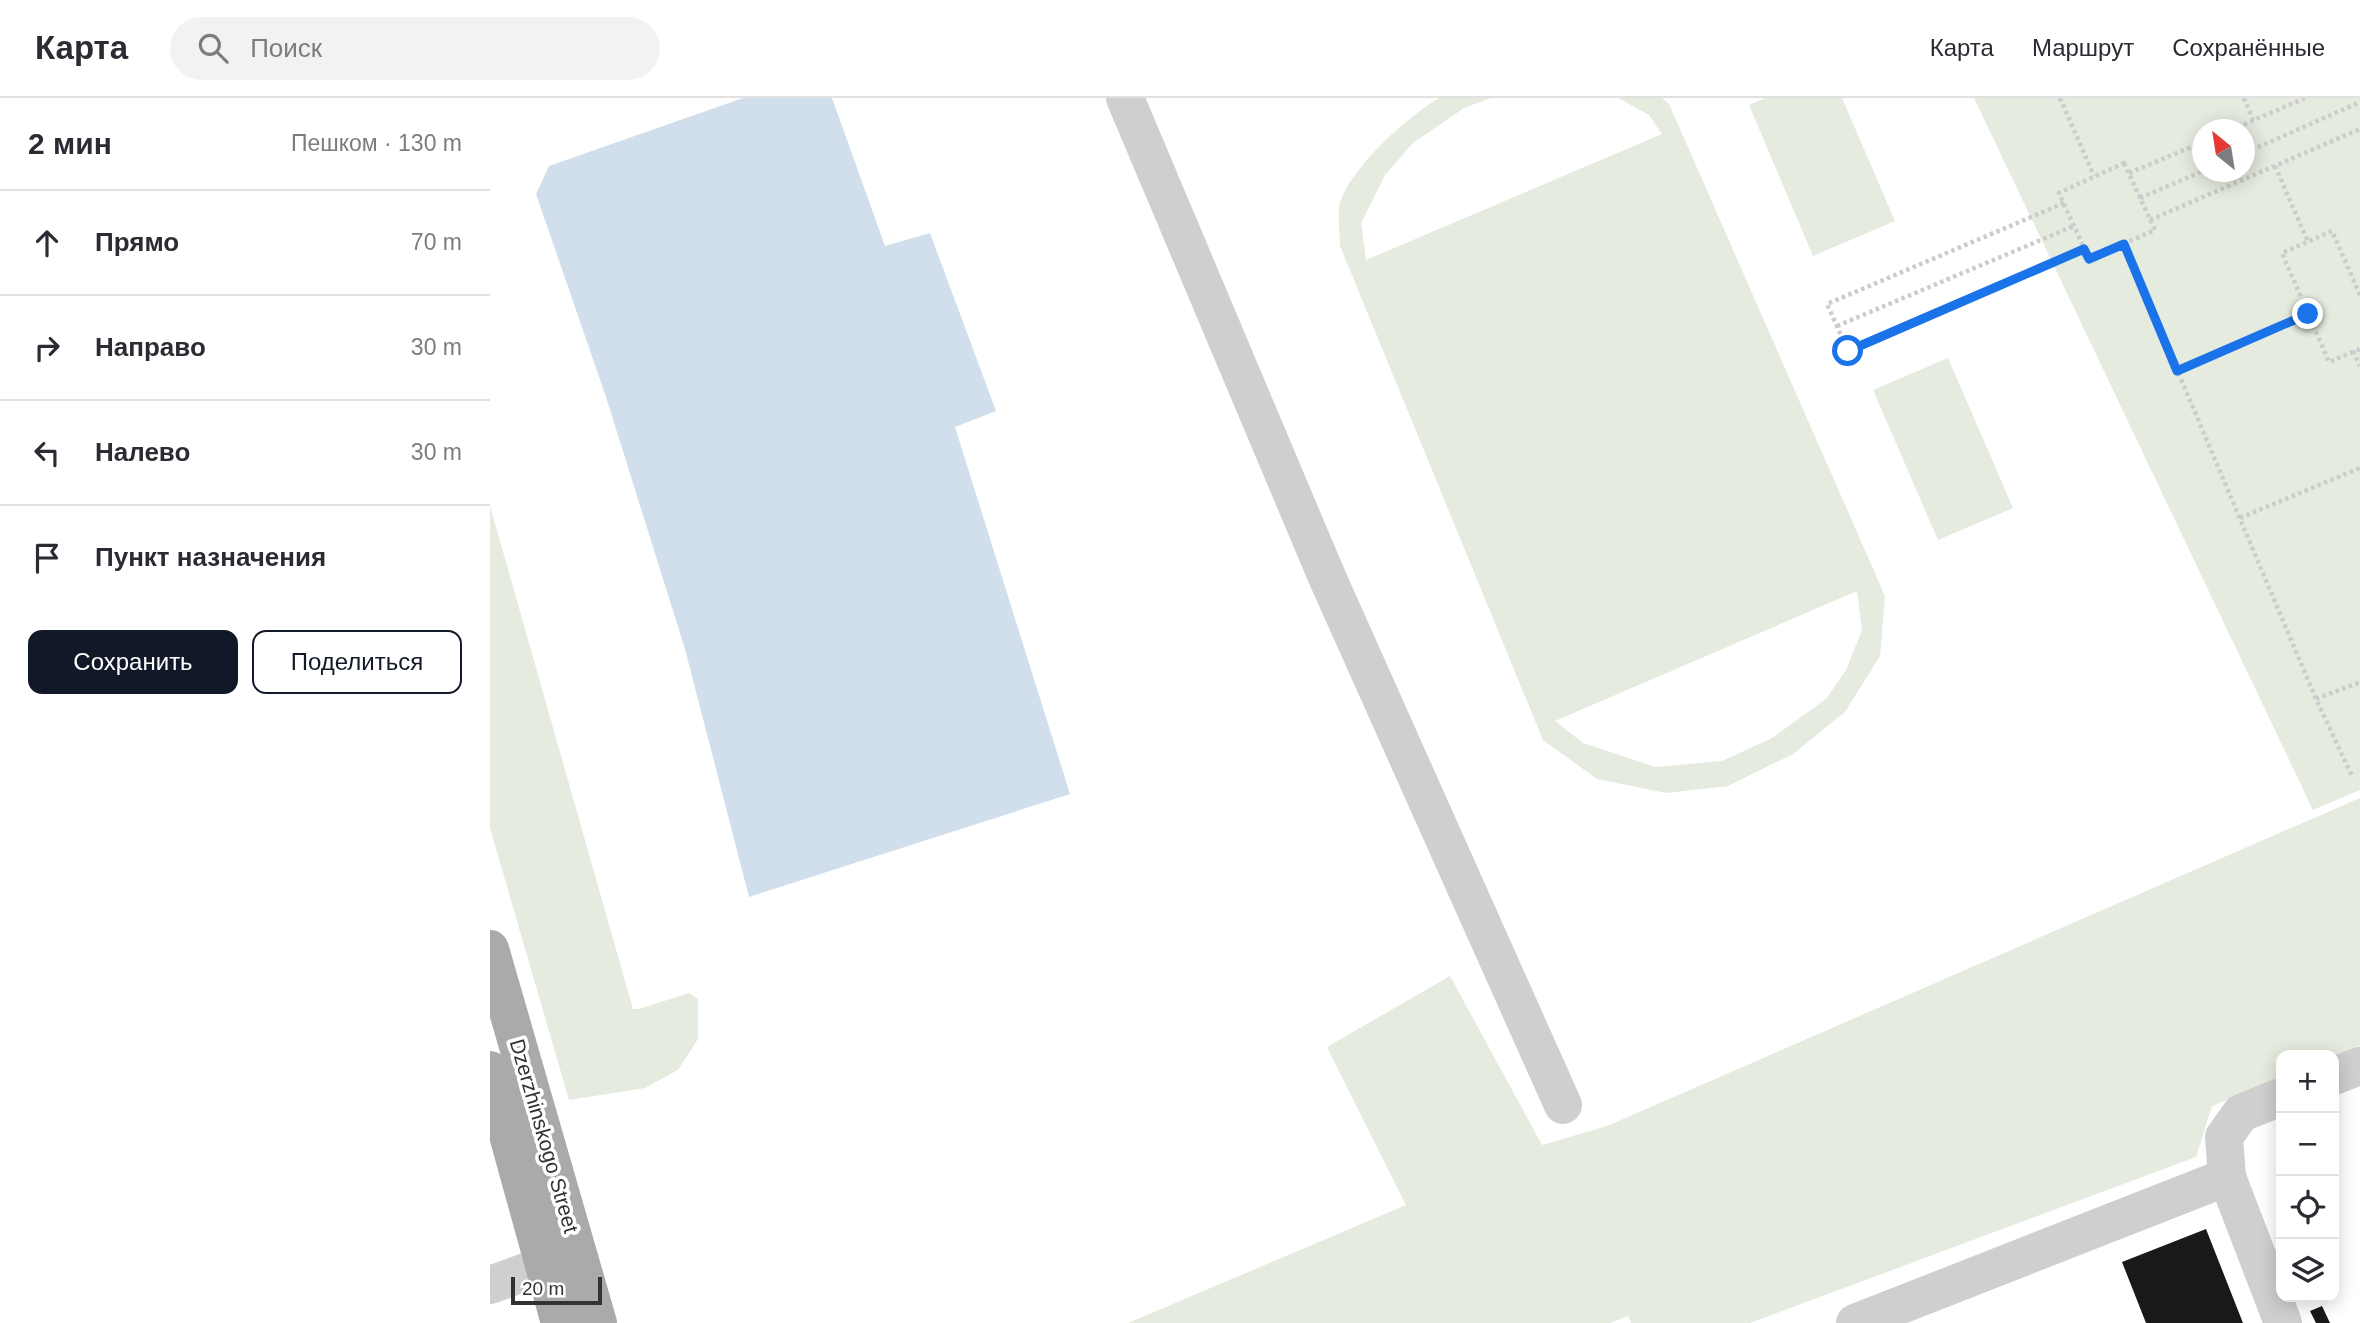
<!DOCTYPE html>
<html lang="ru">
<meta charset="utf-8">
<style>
:root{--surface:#fff;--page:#f2f2f3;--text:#2b2b33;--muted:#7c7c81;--line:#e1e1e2;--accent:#111827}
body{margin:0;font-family:Arial,sans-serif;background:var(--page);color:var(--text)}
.controls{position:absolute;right:21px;bottom:21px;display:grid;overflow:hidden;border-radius:14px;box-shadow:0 4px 18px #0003}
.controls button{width:63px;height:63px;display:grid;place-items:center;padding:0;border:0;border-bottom:2px solid var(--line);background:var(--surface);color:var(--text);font:35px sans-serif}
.compass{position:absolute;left:1702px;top:21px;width:63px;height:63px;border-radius:50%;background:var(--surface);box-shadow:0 4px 18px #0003;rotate:330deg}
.scale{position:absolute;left:21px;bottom:18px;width:91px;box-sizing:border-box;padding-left:7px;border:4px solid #323232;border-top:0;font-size:19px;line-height:24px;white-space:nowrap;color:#323232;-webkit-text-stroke:5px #fff;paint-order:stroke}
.stop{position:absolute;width:21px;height:21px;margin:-16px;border:5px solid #1a73e8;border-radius:50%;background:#fff}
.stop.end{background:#1a73e8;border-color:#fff;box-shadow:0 2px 7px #0008}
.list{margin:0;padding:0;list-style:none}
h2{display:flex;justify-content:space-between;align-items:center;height:91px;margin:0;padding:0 28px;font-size:30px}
h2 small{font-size:23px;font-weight:400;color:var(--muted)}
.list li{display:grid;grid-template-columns:46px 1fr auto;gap:21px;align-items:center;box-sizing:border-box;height:105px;padding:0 28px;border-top:2px solid var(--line)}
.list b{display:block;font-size:26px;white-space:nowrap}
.list em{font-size:23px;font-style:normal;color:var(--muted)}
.actions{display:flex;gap:14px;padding:21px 28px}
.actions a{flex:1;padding:16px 0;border:2px solid var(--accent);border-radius:14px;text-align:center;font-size:24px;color:var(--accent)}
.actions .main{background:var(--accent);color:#fff}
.icon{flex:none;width:38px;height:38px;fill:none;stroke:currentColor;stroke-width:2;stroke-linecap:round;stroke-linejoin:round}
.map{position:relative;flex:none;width:1870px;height:1225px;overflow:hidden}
header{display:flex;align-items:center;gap:42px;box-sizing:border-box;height:98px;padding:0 35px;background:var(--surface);border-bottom:2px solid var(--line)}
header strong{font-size:33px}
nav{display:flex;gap:38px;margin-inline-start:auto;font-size:24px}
.search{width:490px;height:63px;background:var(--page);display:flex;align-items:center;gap:18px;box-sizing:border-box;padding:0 24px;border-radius:38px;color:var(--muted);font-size:26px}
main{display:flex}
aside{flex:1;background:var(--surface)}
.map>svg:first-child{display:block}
</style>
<header>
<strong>Карта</strong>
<div class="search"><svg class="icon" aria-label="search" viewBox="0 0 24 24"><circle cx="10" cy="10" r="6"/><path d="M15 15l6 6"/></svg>Поиск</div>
<nav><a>Карта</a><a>Маршрут</a><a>Сохранённые</a></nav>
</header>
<main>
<aside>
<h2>2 мин<small>Пешком · 130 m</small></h2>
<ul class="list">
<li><svg class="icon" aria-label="ahead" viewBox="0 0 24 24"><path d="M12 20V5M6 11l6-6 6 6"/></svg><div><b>Прямо</b></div><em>70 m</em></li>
<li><svg class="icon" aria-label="right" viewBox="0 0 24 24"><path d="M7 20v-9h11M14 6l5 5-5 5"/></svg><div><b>Направо</b></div><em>30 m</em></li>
<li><svg class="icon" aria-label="left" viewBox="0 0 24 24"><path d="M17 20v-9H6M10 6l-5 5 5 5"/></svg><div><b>Налево</b></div><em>30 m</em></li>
<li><svg class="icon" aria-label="arrive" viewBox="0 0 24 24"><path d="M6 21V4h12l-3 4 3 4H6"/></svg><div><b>Пункт назначения</b></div></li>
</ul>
<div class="actions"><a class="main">Сохранить</a><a>Поделиться</a></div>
</aside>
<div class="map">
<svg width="1870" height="1225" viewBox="0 0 1870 1225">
<rect width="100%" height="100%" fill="#fff"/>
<path fill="#e5ebdf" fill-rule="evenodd" d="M949 0H1001L974 10 923 45 895 77 871 125 876 162 1172 36 1159 17 1128 0H1172L1179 6 1395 498 1390 558 1355 614 1303 656 1238 688 1176 695 1107 681 1053 642 850 148C850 136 848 122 849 110 855 74 918 18 949 0ZM1367 493 1372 532 1356 572 1336 601 1282 640 1232 663 1165 669 1093 645 1065 623Z
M1275 0H1352L1405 123 1323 158 1259 7Z
M1484 0H1870V692L1823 712ZM1713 32H1755V74H1713Z
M1458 260 1523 410 1448 442 1383 292Z
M0 408 143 911H149L199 895 208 901V941L188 972 155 990 79 1002 0 730Z
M1870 700V948L1844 959V957H1791V980L1722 1008 1706 1059 1260 1225H1141L1138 1218 1120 1225H638L916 1107 837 949 960 878 1052 1047 1117 1028Z"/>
<path fill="#d0dfeb" d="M253 0H342L395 148 440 135 506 313 465 329 580 696 259 799 195 551 116 299 46 96 59 68Z"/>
<path fill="#191919" d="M1716 1131 1753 1225H1656L1632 1164Z
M1832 1208 1840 1225H1826L1820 1213Z"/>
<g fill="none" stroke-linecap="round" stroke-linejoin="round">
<path stroke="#ccc" stroke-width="4.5" stroke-dasharray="3.5 3.5" stroke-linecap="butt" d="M1570 0 1604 78
M1754 0 1763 22
M1741 32 1815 0
M1755 55 1870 4
M1634 65 1665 132 1599 161 1569 95Z
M1785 68 1818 144
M1639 75 1713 44
M1650 100 1713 73
M1574 105 1337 206 1358 253 1594 151
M1660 122 1870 31
M1634 146 1826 601 1862 678
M1870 197 1842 133 1792 155 1839 264 1870 251
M1347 228 1584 128
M1863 253 1870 268
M1687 273 1818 216
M1750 420 1870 370
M1826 601 1870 584"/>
<path stroke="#cfcfcf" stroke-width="38" d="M635 0 837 479 1073 1007
M1844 978 1870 968
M1791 999 1751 1015 1734 1039 1737 1079 1793 1225
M0 1187 68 1162 75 1154 77 1149
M1365 1225 1737 1079"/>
<path stroke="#aaa" stroke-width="38" d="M0 851 108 1225
M0 972 70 1225"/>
</g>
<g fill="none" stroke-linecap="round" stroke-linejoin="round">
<path stroke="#1a73e8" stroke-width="9" d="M1358 253 1594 151 1599 161 1634 146 1687 273 1818 216"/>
</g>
<g text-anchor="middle" stroke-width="7" stroke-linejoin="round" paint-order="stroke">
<g font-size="21" fill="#323232" stroke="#fff">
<text transform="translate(54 1038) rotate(74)" y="7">Dzerzhinskogo Street</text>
</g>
</g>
</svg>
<div class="controls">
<button>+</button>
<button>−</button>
<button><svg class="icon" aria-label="locate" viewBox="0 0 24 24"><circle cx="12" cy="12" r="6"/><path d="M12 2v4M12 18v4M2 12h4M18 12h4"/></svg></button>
<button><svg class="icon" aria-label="layers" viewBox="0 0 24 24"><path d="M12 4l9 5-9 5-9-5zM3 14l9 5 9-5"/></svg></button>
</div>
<svg class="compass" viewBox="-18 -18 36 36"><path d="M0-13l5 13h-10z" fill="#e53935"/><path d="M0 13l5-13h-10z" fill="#7c7c81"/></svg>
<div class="scale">20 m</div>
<div class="stop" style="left:1358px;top:253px"></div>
<div class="stop end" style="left:1818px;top:216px"></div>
</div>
</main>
